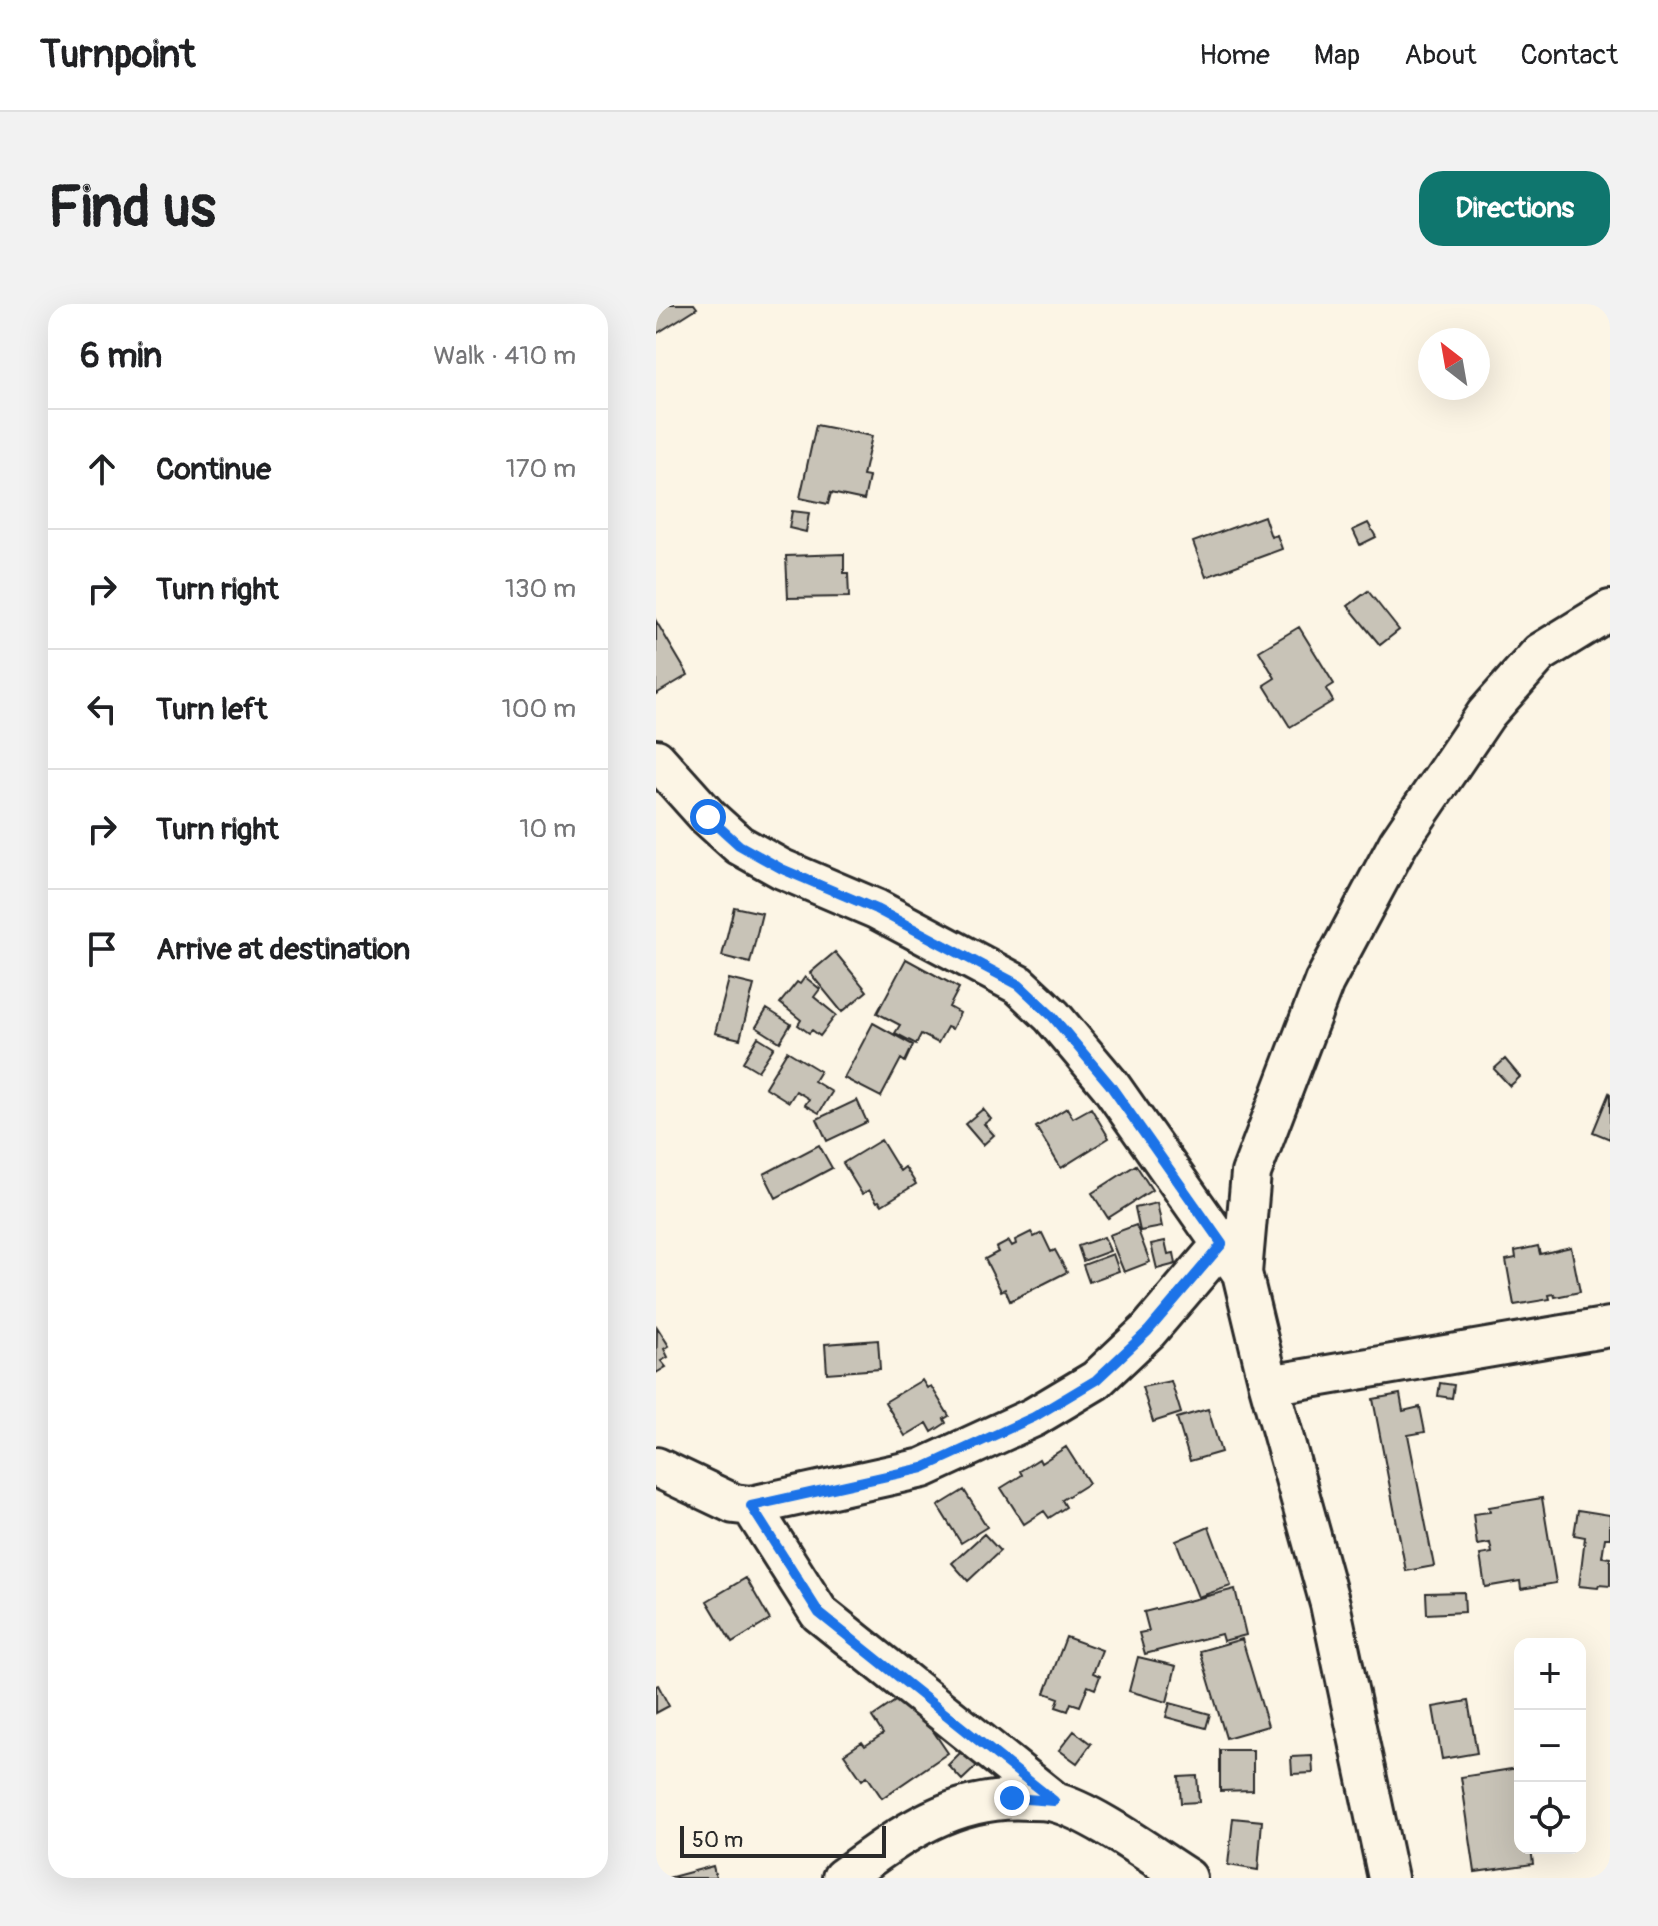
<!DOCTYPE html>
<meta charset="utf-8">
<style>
:root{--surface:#fff;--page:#f2f2f2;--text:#202124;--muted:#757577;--line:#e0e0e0;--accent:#0f766e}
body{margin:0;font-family:Pangolin,sans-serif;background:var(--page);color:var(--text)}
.controls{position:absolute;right:24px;bottom:24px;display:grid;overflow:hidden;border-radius:16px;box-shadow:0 8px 32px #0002}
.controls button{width:72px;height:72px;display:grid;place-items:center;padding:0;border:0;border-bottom:2px solid var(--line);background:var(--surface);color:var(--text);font:40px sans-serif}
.compass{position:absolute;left:762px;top:24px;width:72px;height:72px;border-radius:50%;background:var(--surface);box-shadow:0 8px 32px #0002;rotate:329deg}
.scale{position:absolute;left:24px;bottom:20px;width:206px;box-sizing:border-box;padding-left:8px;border:4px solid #2b2b2b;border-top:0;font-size:22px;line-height:28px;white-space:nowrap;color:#2b2b2b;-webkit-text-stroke:6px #fcf5e5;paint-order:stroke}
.stop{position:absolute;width:24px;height:24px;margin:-18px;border:6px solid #1a73e8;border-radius:50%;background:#fff}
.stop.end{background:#1a73e8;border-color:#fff;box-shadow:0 2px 8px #0008}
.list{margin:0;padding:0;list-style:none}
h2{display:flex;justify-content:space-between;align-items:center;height:104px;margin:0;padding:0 32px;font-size:34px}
h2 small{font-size:26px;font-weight:400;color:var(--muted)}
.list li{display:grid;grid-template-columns:52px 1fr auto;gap:24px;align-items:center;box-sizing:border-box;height:120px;padding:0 32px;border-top:2px solid var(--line)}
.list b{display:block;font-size:30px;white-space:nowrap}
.list em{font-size:26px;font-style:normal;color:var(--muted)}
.icon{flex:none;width:44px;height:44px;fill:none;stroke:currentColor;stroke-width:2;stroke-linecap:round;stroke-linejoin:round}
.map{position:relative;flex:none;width:954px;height:1574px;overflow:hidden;border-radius:24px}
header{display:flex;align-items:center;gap:48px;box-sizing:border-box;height:112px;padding:0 40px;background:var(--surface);border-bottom:2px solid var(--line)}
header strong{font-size:38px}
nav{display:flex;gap:44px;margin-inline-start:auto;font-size:28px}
.intro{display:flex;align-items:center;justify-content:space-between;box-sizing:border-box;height:192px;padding:0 48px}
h1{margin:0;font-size:56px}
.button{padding:20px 36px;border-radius:24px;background:var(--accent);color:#fff;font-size:28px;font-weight:700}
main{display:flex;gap:48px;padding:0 48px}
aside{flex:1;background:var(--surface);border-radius:24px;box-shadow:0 8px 32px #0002}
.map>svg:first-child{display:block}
</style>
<header>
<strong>Turnpoint</strong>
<nav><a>Home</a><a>Map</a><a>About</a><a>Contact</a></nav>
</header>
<div class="intro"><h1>Find us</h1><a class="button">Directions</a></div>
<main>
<aside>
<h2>6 min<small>Walk · 410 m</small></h2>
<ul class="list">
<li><svg class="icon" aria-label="ahead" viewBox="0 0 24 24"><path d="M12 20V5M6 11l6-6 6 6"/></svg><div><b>Continue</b></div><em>170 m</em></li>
<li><svg class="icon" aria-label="right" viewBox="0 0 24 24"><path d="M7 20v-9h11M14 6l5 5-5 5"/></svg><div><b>Turn right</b></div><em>130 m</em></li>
<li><svg class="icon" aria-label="left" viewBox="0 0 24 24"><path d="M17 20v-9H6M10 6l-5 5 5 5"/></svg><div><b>Turn left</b></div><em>100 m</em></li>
<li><svg class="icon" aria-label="right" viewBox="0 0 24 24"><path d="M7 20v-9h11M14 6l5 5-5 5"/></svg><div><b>Turn right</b></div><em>10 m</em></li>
<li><svg class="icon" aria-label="arrive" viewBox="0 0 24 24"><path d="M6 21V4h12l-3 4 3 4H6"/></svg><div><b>Arrive at destination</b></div></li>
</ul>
</aside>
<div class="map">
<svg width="954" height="1574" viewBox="0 0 954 1574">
<rect width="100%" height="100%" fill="#fcf5e5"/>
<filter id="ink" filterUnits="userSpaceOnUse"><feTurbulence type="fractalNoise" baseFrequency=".0125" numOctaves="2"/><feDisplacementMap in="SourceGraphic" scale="16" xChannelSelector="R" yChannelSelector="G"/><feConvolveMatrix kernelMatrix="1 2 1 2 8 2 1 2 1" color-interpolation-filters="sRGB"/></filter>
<g filter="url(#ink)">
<path fill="#c8c3b7" stroke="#2b2b2b" stroke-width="2" d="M0 0H38L41 4 0 30Z
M160 121 216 132 207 172 213 173 208 196 175 189 172 200 144 194Z
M136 207 153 209 150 228 133 224Z
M608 212 615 233 621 231 626 245 550 273 537 238Z
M712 219 720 233 704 241 697 226Z
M188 250V269H192L193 293 132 294 130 252Z
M712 287 743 326 724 341 692 302Z
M0 317 32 371 0 390Z
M643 323 678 380 670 385 677 397 634 423 608 381 619 374 603 347Z
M78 603 106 609 94 659 66 652Z
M179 648 211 687 186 708 154 669Z
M250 655 303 684 293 703 304 709 296 725 291 723 282 739 265 730 260 740 239 729 244 721 221 709Z
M149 673 164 685 158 693 180 711 164 732 156 726 153 729 142 721 145 716 124 699 141 678 144 680Z
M73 675 98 681 84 735 59 729Z
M111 705 135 720 124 738 100 723Z
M217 719 257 741 249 758 245 755 225 793 188 774Z
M102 733 118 743 102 767 87 758Z
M131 747 164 767 158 777 176 788 163 809 149 801 153 795 140 787 133 798 109 783Z
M849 755 864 773 854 782 838 765Z
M953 789 954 790V835L937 828Z
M201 796 211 818 171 837 161 815Z
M411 804 417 814 435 804 453 834 405 864 380 823Z
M327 805 335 815 328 820 338 831 327 841 309 820Z
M225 836 244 867 249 863 260 880 226 901 223 897 221 898 213 886 206 890 187 859Z
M163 841 176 864 120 894 108 870Z
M480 861 496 886 452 914 436 889Z
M501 899 506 923 484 927 479 904Z
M480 921 494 958 468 968 453 931Z
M375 928 378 933 386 929 395 948 399 946 411 968 354 997 349 985 345 987 329 955 342 948 340 944 353 937 356 942 360 940 359 936Z
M448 933 454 947 427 957 422 942Z
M509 937 512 950 518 949 520 960 501 965 495 940Z
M882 942 884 950 915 943 924 988 899 993 898 990 893 991 894 995 858 1001 850 956 860 954 859 947Z
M457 950 463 967 433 978 427 961Z
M1 1023 13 1042 8 1045 12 1053 5 1057 10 1063 0 1069Z
M222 1036 224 1065 171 1069 169 1040Z
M266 1076 271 1084 275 1082 293 1112 288 1115 290 1119 276 1128 271 1119 249 1132 229 1098Z
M515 1077 525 1109 497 1118 486 1083Z
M784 1079 798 1081 796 1094 782 1092Z
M744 1090 747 1107 764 1103 769 1128 752 1131 778 1262 750 1267 717 1095Z
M552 1105 565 1148 534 1157 521 1114Z
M410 1143 433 1179 406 1196 410 1203 393 1214 388 1207 368 1220 345 1184 366 1171 364 1167 383 1155 385 1159Z
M308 1186 331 1223 305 1239 282 1202Z
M886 1194 900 1279 865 1285 864 1277 829 1283 824 1251 836 1249 834 1239 821 1241 817 1210 834 1208 833 1203Z
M922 1206 954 1211V1234H949L946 1253 954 1254V1282L943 1281 942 1284 923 1282 929 1233 918 1231Z
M553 1223 575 1282 542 1293 520 1237Z
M328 1230 344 1247 312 1277 296 1259Z
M90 1274 114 1316 76 1339 51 1297Z
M579 1285 590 1331 567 1337 565 1330 489 1350 483 1329 493 1327 488 1308Z
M808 1288 809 1308 771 1310 770 1289Z
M410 1333 446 1346 437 1369 444 1372 439 1385 432 1382 424 1402 415 1399 412 1407 400 1403 403 1394 389 1389Z
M586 1335 612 1422 570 1434 544 1347Z
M482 1353 520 1362 511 1398 473 1387Z
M2 1381 13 1402 0 1409V1382Z
M247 1392 258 1399 292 1449 226 1494 211 1472 206 1476 188 1450 206 1438 209 1442 227 1430 216 1413Z
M812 1397 821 1449 786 1455 777 1403Z
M514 1399 554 1410 550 1424 510 1413Z
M418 1427 435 1440 421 1459 403 1446Z
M310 1443 325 1458 306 1476 292 1461Z
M564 1446H597V1486L564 1487Z
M656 1452 657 1469 636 1470 635 1453Z
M862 1464 864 1544H875L877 1560 819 1568 805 1473Z
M541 1472 543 1498 525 1499 523 1473Z
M577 1514 606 1517 602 1566 572 1561Z
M57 1562 60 1574H12Z"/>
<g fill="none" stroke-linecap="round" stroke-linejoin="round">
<g stroke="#2b2b2b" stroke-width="44">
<path id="minor" d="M0 455 52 513 83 541 126 565 220 605 363 681 396 712 454 781 586 969
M613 1081 954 1023
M0 1163 78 1200 95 1202 267 1164 378 1113 440 1076 492 1027 566 940
M95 1202 163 1309 398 1497
M186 1574C243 1532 299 1490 374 1496 382 1496 391 1496 398 1498 437 1508 496 1552 531 1574
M732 1574 674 1300 613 1081 586 969 595 869 668 678 743 538 830 410 884 349 954 306"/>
</g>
<use href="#minor" stroke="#fcf5e5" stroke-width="38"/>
</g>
</g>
<g fill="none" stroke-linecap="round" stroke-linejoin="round" filter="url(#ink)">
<path stroke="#1a73e8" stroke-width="10" d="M52 513 83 541 126 565 220 605 363 681 396 712 454 781 566 940 492 1027 440 1076 378 1113 267 1164 95 1202 163 1309 398 1497 356 1494"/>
</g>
</svg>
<div class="controls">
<button>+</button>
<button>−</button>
<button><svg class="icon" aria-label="locate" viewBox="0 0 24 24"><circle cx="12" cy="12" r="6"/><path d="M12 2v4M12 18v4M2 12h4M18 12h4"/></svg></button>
</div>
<svg class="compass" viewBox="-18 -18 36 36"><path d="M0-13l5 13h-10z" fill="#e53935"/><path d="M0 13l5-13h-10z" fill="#757577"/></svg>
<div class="scale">50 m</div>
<div class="stop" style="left:52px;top:513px"></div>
<div class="stop end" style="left:356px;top:1494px"></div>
</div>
</main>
